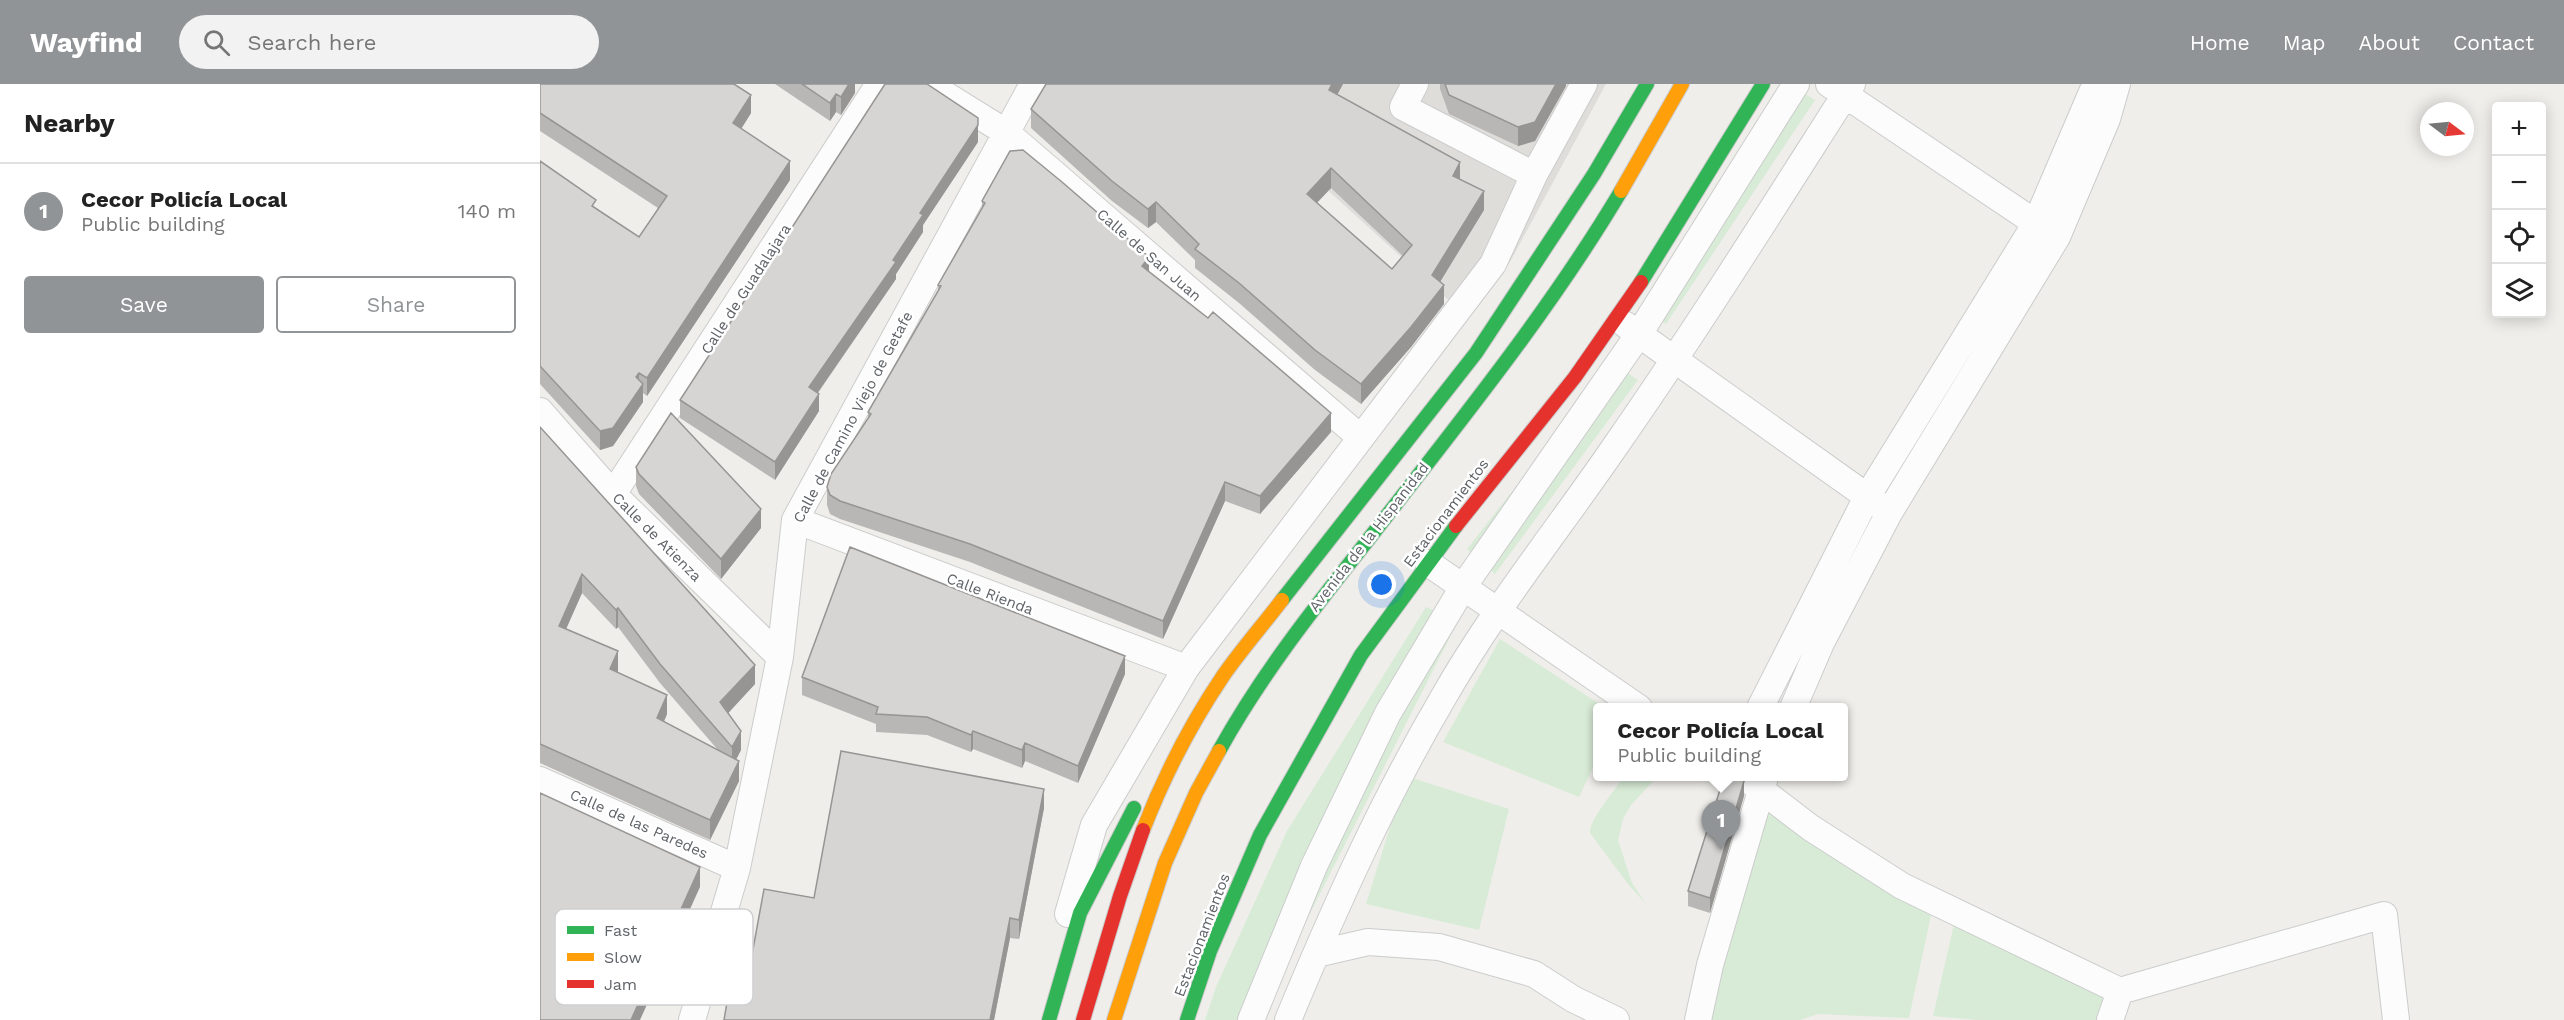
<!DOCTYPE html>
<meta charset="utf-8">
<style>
:root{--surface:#fff;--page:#f2f2f2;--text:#222;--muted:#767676;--line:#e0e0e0;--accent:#919496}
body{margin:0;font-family:"Work Sans",sans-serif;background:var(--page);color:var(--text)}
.controls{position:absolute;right:18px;top:18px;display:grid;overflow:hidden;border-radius:6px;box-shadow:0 3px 15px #0003}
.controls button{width:54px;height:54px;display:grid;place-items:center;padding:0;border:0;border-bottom:2px solid var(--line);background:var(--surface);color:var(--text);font:30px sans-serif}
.compass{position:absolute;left:1880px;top:18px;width:54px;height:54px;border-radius:50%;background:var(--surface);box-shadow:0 3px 15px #0003;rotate:106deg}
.you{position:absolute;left:842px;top:501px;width:21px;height:21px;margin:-15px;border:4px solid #fff;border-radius:50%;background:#1a73e8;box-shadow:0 0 0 9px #1a73e833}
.badge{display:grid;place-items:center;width:39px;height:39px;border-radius:50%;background:var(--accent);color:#fff;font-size:20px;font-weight:700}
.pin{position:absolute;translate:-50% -50px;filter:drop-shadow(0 2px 3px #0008)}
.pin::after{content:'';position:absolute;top:32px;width:21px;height:18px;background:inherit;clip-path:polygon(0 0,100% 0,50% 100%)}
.popup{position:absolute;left:1053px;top:619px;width:255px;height:78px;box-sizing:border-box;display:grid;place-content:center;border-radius:6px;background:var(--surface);filter:drop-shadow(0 2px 4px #0005);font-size:20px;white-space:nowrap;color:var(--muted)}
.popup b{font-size:22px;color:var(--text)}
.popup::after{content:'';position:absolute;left:50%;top:100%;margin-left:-12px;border:12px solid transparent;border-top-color:var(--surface)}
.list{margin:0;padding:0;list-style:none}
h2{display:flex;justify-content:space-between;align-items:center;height:78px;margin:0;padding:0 24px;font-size:26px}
h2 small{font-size:20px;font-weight:400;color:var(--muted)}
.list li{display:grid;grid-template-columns:39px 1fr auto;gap:18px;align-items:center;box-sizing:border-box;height:96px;padding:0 24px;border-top:2px solid var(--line)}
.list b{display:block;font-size:22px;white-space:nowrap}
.list p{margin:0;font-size:20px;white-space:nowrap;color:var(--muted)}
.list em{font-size:20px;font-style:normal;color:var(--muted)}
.actions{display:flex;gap:12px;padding:18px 24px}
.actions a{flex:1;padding:14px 0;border:2px solid var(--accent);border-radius:6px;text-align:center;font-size:21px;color:var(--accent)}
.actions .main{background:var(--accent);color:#fff}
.icon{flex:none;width:33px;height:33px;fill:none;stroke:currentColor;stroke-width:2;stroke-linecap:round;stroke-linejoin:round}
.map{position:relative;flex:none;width:2024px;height:936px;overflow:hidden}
header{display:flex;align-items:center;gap:36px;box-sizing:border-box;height:84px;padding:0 30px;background:var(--accent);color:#fff}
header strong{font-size:28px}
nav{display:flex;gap:33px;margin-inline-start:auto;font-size:21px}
.search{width:420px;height:54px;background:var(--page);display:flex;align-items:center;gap:15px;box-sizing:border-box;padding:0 21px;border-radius:33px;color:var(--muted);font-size:22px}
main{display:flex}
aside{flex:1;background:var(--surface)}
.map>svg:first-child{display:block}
</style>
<header>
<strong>Wayfind</strong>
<div class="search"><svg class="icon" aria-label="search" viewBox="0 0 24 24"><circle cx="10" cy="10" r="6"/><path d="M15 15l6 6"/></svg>Search here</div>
<nav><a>Home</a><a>Map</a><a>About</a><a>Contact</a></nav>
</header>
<main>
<aside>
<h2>Nearby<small></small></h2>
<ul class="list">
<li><span class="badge">1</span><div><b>Cecor Policía Local</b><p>Public building</p></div><em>140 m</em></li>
</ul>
<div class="actions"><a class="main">Save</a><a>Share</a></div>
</aside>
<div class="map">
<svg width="2024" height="936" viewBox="0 0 2024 936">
<rect width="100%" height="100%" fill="#efeeea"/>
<path fill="#dfddda" d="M680 0H1066L970 178 926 232 748 70Z"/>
<path fill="#d8ebd6" d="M1251 1 1275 16 1126 240 1102 224Z
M1073 279 1098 296 955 490 927 465Z
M886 523 918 537 716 936H665L676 903 747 747Z
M960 555 1064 623 1058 624V673L1039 713 903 658Z
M866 692 969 725 939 846 826 820Z
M1083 693H1117L1091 721 1083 735 1078 756 1092 799 1106 820 1088 800 1050 749C1050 733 1075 708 1083 693Z
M1226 722 1303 781 1342 804 1392 827 1369 934 1278 930 1260 936H1169L1210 789Z
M1415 836 1565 909 1557 936H1438L1393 932Z"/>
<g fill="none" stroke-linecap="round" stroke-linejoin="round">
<g stroke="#cbcccc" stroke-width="28">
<path id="street" d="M388 0 467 49 821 354
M875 0 863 23 994 91
M1289 0 1509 148
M1086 241 1339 421
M0 327 73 410 240 573
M73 410 339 0
M255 436 646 584
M888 479 1099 624
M1220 624 1327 413 1496 139 1552 8 1558 0
M1253 624 1281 559 1349 429 1517 153 1567 35 1577 0
M1203 692 1271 744 1362 802 1580 907 1844 831 1856 936
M0 696 197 784
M528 830 554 741 646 584 953 180 994 91 1044 0
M776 870 828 858 899 863 994 890 1033 915 1076 936
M152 936 197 784 240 573 255 436 493 0
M711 936 774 782 848 629 923 503 1099 250 1256 0
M748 936C794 825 842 718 903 614 953 526 1017 447 1074 364 1157 245 1234 122 1312 0
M1158 936 1170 881 1225 693
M1570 936 1580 907"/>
</g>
<g stroke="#cacacb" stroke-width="16">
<path id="fast" d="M1101 198 1223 0
M742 516 936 269 1054 90 1107 0
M679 667C721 591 774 524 828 456 916 342 1007 231 1081 107
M509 936 540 829 594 724
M647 936 670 867 720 751 821 571 916 442"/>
</g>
<g stroke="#cacacb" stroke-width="16">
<path id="slow" d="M1081 107 1142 0
M603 746C624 692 650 641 683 592 701 566 723 541 742 516
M574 936 625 779 656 709 679 667"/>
</g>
<g stroke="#cacacb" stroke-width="16">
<path id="jam" d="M916 442 1035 293 1101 198
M543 936 580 812 603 746"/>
</g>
<use href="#street" stroke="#fdfcfc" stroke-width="26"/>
<use href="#fast" stroke="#30b455" stroke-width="14"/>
<use href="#slow" stroke="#ff9f0a" stroke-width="14"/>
<use href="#jam" stroke="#e5322d" stroke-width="14"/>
</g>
<path fill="#b8b7b5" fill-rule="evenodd" d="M0 0 211 29 201 45 250 96 107 312 103 309V318L73 362 60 366 0 300V77L56 124 99 153 118 124 0 47Z
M235 0H315V9L301 31 296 28 290 37Z
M803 0 797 11 920 96 944 126 900 198 904 220 871 263 821 320 775 286 699 219 655 184V176L616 138 608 144 572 117 491 44V25ZM791 104 863 172 852 185 777 119Z
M900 0H1026V2L995 57 978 62 909 30 900 5Z
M438 34V58L383 141V148L356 190V195L278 309 279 327 235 396 140 334V316Z
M442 117 609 188 791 348 720 430 685 417 623 555 430 478 300 435 290 430 287 421V403L328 335V328L398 208V201L442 124Z
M0 343 215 600 188 629 201 666 196 676 199 697 170 756 0 679ZM42 509 76 545 78 543 120 599 178 666 124 638 127 630 77 588 78 587 26 545Z
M96 383 221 444 181 495 99 410 96 402Z
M585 590 538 699 485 677 482 684 433 665 431 668 387 651 336 648V640L262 611V593Z
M1204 712 1170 829 1148 822V807Z
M504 724 479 855 470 854 454 936H184L207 898 274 814Z"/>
<path fill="#969594" d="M307 0H315V9L301 31V13Z
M792 0H803L789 26V6Z
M1016 0H1026V2L995 57 978 62V43Z
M296 10V28L290 37V19Z
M211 11V29L193 58V39Z
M438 41V58L383 141V148L356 190V195L269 321V303L353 176 380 129Z
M250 77V96L107 312V294Z
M920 78V97L913 92Z
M791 84V104L767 129V110Z
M944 107V126L892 211V191Z
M616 118V138L608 144V125Z
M609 173V191L602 182Z
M904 201V220L871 263 821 320V300Z
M99 289V305L103 300V318L73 362 60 366V347Z
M279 310V327L235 396V378Z
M791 329V348L720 430V412Z
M685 398V417L623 555V537Z
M221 425V444L181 495V475Z
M42 490V509L19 561V542Z
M78 524V543L76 545V526Z
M78 567V587L70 604V585Z
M585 572V590L538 699V682Z
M215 581V600L180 638V618Z
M127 611V630L117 653V634Z
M201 647V666L192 683V663Z
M433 647V665L431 668V651Z
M485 659V677L482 684V666Z
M199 677V697L170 756V736Z
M1204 697V712L1170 829V814Z
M504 705V724L479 855V836Z
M160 783V803L100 936H91Z
M470 834V854L454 936H450Z"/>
<path fill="#d6d5d3" stroke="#969594" stroke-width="1.5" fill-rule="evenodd" d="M0 0H194L211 11 193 39 250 77 107 294 99 289 96 293 103 300 73 344 60 347 0 282V77L56 116 52 122 99 153 127 112 0 29Z
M262 0H309L301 13 296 10 290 19Z
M345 0H387L438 34V41L380 129 383 131 353 176 356 178 269 303 279 310 235 378 140 316Z
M506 0H792L789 6 920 78 913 92 944 107 892 191 904 201 871 243 821 300 775 266 699 199 655 165 659 160 616 118 608 125 572 97 491 25ZM791 84 872 161 852 185 767 110Z
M905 0H1016L995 38 978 43 909 11Z
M483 66 522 98 609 173 602 182 668 234 673 228 791 329 720 412 685 398 623 537 430 460 300 417 290 411 287 403 291 390 331 330 328 328 401 202 398 201 445 119 442 117 470 67Z
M131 329 221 425 181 475 99 390 96 383Z
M0 343 215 581 180 618 201 647 192 663 120 580 78 524 76 526 42 490 19 542 78 567 70 585 127 611 117 634 199 677 170 736 0 660Z
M310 463 585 572 538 682 485 659 482 666 433 647 431 651 387 633 336 630 338 623 262 593Z
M301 667 504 705 479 836 470 834 450 936H184L191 895 207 898 224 805 274 814Z
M1184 693H1199L1204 697 1170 814 1148 807Z
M0 709 160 783 91 936H0Z"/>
<g text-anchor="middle" stroke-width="5" stroke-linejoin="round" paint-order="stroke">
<g font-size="15" fill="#5f6368" stroke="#fff">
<text transform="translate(609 171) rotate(41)" y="5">Calle de San Juan</text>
<text transform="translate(206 205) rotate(-57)" y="5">Calle de Guadalajara</text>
<text transform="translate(313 333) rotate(-62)" y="5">Calle de Camino Viejo de Getafe</text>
<text transform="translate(906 429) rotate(-53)" y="5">Estacionamientos</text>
<text transform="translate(117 453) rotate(45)" y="5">Calle de Atienza</text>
<text transform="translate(829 453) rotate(-52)" y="5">Avenida de la Hispanidad</text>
<text transform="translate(450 510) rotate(21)" y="5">Calle Rienda</text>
<text transform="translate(99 740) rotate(24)" y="5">Calle de las Paredes</text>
<text transform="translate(662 851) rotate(-69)" y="5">Estacionamientos</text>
</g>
</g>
<rect x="15" y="825" width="198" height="96" rx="9" fill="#fff" stroke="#cfd0d2" stroke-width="1.5"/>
<rect x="27" y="842" width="27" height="8" fill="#30b455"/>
<rect x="27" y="869" width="27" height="8" fill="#ff9f0a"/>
<rect x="27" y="896" width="27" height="8" fill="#e5322d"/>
<g font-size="16" fill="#5f6368">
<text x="64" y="852">Fast</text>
<text x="64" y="879">Slow</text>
<text x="64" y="906">Jam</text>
</g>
</svg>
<div class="controls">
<button>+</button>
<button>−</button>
<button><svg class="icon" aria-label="locate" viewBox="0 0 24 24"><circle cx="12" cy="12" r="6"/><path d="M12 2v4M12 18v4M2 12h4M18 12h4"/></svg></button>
<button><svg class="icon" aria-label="layers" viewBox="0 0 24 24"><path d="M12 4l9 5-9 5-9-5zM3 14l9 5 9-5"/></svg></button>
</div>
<svg class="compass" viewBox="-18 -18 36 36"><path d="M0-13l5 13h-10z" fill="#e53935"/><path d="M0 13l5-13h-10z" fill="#767676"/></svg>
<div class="you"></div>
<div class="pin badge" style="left:1181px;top:766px">1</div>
<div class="popup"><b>Cecor Policía Local</b>Public building</div>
</div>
</main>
